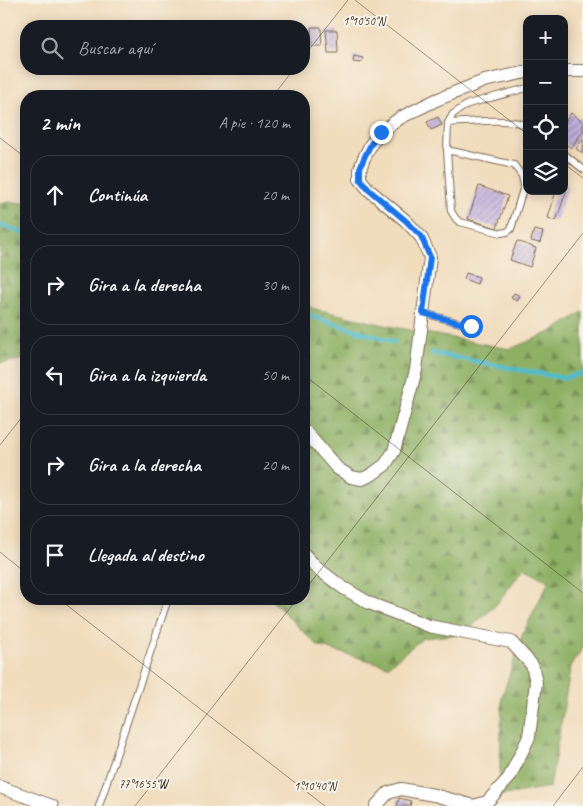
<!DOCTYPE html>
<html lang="es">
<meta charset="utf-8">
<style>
:root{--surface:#171b24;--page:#20242c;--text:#f1f3f6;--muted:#9ea1a6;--line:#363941}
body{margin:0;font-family:Caveat,sans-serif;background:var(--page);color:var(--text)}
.controls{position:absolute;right:15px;top:15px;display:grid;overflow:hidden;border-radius:10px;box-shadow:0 2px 12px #0003}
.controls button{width:45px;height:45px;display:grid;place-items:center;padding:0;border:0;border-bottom:1px solid var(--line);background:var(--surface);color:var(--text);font:25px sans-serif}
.stop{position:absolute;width:15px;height:15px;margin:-11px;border:4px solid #1a73e8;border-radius:50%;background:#fff}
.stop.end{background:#1a73e8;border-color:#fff;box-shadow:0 1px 5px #0008}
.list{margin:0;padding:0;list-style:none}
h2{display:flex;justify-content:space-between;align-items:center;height:65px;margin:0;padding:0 20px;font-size:21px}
h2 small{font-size:16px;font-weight:400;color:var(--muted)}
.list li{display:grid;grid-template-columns:32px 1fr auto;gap:15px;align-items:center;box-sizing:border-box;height:80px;margin:0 10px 10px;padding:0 10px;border:1px solid var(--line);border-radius:20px}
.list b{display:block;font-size:19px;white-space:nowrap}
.list em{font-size:16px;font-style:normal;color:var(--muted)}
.icon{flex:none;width:28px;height:28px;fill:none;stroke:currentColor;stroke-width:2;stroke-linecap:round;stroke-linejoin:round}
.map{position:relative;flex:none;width:583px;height:806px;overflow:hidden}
.search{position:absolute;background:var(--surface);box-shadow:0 2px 12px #0003;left:20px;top:20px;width:290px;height:55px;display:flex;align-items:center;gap:12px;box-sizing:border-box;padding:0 18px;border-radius:20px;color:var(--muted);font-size:19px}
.panel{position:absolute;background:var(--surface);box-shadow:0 2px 12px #0003;left:20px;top:90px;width:290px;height:515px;border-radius:20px}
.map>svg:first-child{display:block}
</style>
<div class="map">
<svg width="583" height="806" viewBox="0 0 583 806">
<defs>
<pattern id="forest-firs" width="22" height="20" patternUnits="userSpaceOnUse" patternTransform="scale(1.25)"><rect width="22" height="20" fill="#8eb065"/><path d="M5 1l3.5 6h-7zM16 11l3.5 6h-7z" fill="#758f53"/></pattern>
<pattern id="building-hatch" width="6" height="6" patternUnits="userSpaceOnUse" patternTransform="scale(1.25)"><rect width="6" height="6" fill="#c2b0dd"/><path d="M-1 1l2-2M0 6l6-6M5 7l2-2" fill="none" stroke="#9f8fb3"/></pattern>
</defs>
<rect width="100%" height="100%" fill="#f7f3e8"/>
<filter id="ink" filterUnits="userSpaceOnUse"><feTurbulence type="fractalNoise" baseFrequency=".02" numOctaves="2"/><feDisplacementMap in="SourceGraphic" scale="10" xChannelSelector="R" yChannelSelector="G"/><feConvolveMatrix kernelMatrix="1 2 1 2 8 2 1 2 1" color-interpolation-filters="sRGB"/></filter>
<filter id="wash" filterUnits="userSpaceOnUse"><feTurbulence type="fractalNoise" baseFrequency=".0096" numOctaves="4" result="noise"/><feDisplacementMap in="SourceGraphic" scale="20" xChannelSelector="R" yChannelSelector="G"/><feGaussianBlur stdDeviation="1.12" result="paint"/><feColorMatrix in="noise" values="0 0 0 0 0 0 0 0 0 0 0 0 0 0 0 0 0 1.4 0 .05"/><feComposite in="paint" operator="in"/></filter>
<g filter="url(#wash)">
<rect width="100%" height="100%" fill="#f1dcbc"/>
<path fill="url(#forest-firs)" stroke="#646d42" d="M7 202 26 203V359L0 363V204Z
M304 300 311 308 389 326 510 349 553 331 583 312V648L571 665 550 787 499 796 502 697 523 633 549 581 524 568 495 606 463 634 423 638 388 666 318 646 270 599H304Z"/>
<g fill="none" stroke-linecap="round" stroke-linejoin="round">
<path stroke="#50bccc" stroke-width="4.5" d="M0 225 26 234
M304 314 394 342
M432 353 563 378 583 373"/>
</g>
<g id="blocks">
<path fill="url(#building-hatch)" d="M311 27H321L322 46H312Z
M326 30H337L338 53H328Z
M354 56 363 58 361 63 353 62Z
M571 113 583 122V131L571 148 564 143V123Z
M438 117 442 125 431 130 427 122Z
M583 138V153L576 149Z
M564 185 568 186 556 221 548 218 556 191H564Z
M479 186 508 196 497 228 468 219Z
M534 230 543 232 540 243 531 241Z
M517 241 536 248 530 267 510 260Z
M466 273 479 277 477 284 464 279Z
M514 293 520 296 517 301 511 298Z
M399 798 411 801 410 806H397Z"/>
</g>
</g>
<g filter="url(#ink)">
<use href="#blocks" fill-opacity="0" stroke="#7b6855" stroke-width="1"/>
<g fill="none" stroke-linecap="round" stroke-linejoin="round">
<g stroke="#7b6855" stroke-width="8">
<path id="service" d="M448 123C466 122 513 117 527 126
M447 150 514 165 522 176 524 186 511 229 507 232 501 233 460 222 456 219 451 211 447 150 448 123 453 114 468 104 527 88
M564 154 583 169
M423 313 471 326
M99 806 168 599"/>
</g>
<g stroke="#7b6855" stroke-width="14">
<path id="minor" d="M564 71H583
M304 430 337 468 351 477 362 479 371 475 385 465 394 451 416 370 430 257 421 237 405 220 369 190 360 179V169L364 158 371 144 381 132 400 118 436 100 484 81 527 72
M304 554 317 568 342 587 369 603 429 626 511 642 532 665 536 682 529 737 509 778 487 802 474 806 434 795 401 789 388 793 376 806
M0 787 52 806"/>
</g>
<use href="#service" stroke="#fff" stroke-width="6"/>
<use href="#minor" stroke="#fff" stroke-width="12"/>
</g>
</g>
<g fill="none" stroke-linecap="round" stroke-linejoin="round" filter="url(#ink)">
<path stroke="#1a73e8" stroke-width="6" d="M381 132 371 144 364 158 360 168V179L369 190 405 220 421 236 430 257 423 313 471 326"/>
</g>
<path fill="none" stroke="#3b2a1e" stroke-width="1" stroke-opacity="0.45" d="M355 0 527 134M304 56 348 0M273 96 294 69M0 138 26 158M564 164 583 178M304 375 583 593M0 445 26 412M0 552 26 573M304 591 583 233M59 599 325 806M135 806 297 599M553 806 583 767"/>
<g font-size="12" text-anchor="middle" fill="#3b2a1e" stroke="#f7f3e8" stroke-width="4" stroke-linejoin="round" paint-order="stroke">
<text x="364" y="25">1°10'50"N</text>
<text x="143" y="788">77°16'55"W</text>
<text x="315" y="790">1°10'40"N</text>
</g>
</svg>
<div class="controls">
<button>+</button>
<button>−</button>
<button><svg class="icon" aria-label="locate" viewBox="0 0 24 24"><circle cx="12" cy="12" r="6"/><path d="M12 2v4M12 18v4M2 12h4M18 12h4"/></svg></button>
<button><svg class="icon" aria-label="layers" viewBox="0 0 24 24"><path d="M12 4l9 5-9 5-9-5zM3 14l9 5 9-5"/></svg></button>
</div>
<div class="stop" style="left:471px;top:326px"></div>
<div class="stop end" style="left:381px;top:132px"></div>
<div class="search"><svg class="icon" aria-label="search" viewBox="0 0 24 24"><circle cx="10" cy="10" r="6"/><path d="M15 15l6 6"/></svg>Buscar aquí</div>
<section class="panel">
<h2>2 min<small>A pie · 120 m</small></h2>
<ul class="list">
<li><svg class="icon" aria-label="ahead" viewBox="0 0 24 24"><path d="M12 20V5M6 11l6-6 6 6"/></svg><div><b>Continúa</b></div><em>20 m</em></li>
<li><svg class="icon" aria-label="right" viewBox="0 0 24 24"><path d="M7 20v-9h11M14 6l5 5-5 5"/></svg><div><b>Gira a la derecha</b></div><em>30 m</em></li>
<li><svg class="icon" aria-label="left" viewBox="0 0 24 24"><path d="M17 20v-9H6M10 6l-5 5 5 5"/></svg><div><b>Gira a la izquierda</b></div><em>50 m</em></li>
<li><svg class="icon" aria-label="right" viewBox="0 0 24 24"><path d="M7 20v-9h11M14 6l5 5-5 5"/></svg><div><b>Gira a la derecha</b></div><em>20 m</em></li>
<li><svg class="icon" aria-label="arrive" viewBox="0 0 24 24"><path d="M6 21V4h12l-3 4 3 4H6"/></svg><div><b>Llegada al destino</b></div></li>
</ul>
</section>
</div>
